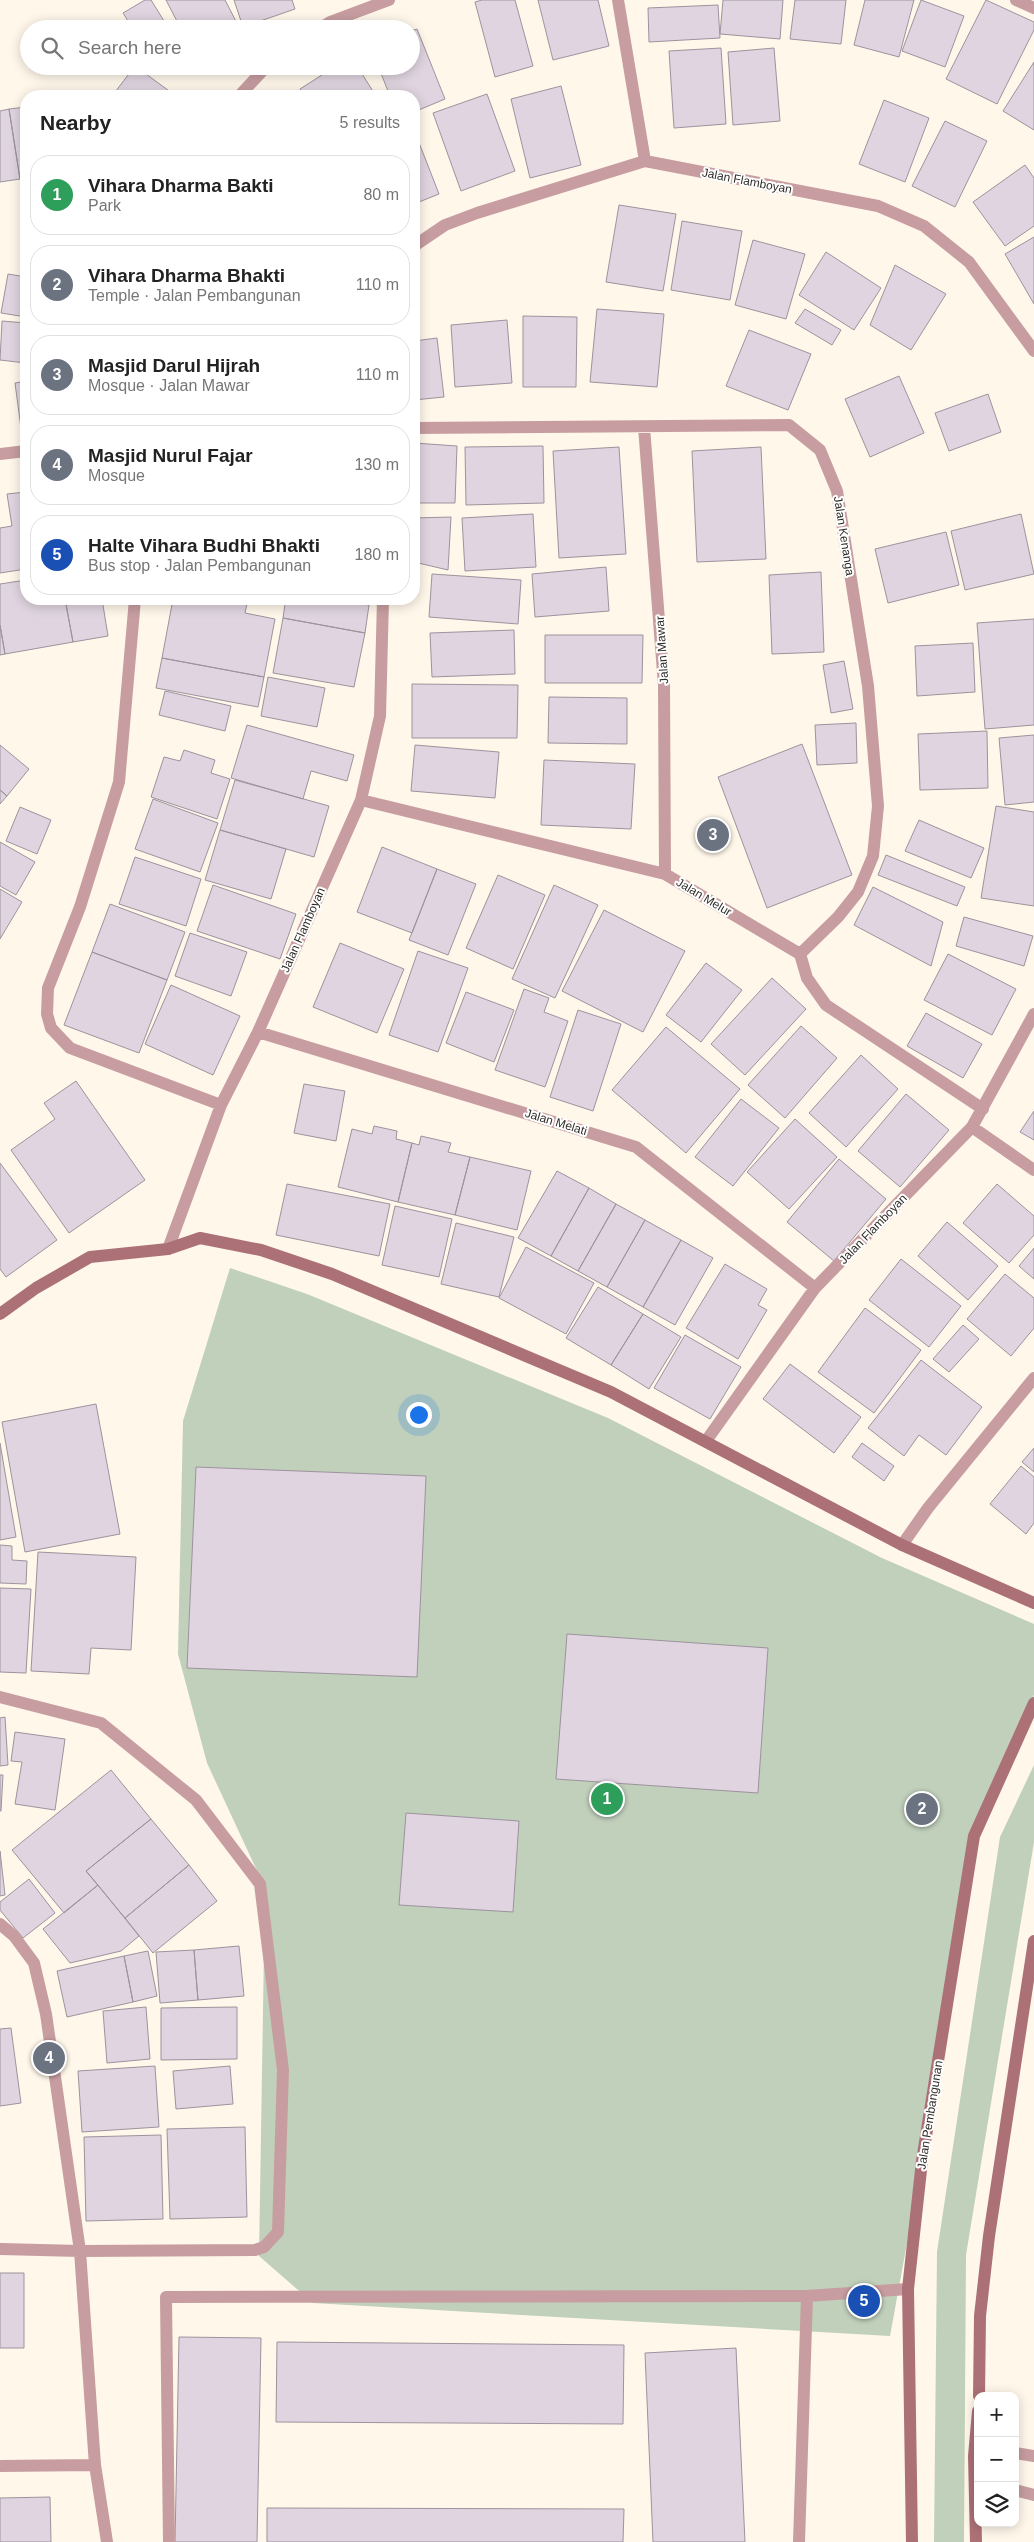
<!DOCTYPE html>
<meta charset="utf-8">
<style>
:root{--surface:#fff;--page:#f2f2f2;--text:#222;--muted:#767676;--line:#e0e0e0;--accent:#1a73e8}
body{margin:0;font-family:Helvetica,sans-serif;background:var(--page);color:var(--text)}
.controls{position:absolute;right:15px;bottom:15px;display:grid;overflow:hidden;border-radius:10px;box-shadow:0 2px 12px #0003}
.controls button{width:45px;height:45px;display:grid;place-items:center;padding:0;border:0;border-bottom:1px solid var(--line);background:var(--surface);color:var(--text);font:25px sans-serif}
.you{position:absolute;left:418px;top:1414px;width:18px;height:18px;margin:-12px;border:4px solid #fff;border-radius:50%;background:#1a73e8;box-shadow:0 0 0 8px #1a73e833}
.badge{display:grid;place-items:center;width:32px;height:32px;border-radius:50%;background:var(--accent);color:#fff;font-size:16px;font-weight:700}
.pin{position:absolute;translate:-50% -50%;border:2px solid #fff;box-shadow:0 1px 5px #0006}
.list{margin:0;padding:0;list-style:none}
h2{display:flex;justify-content:space-between;align-items:center;height:65px;margin:0;padding:0 20px;font-size:21px}
h2 small{font-size:16px;font-weight:400;color:var(--muted)}
.list li{display:grid;grid-template-columns:32px 1fr auto;gap:15px;align-items:center;box-sizing:border-box;height:80px;margin:0 10px 10px;padding:0 10px;border:1px solid var(--line);border-radius:20px}
.list b{display:block;font-size:19px;white-space:nowrap}
.list p{margin:0;font-size:16px;white-space:nowrap;color:var(--muted)}
.list em{font-size:16px;font-style:normal;color:var(--muted)}
.icon{flex:none;width:28px;height:28px;fill:none;stroke:currentColor;stroke-width:2;stroke-linecap:round;stroke-linejoin:round}
.map{position:relative;flex:none;width:1034px;height:2542px;overflow:hidden}
.search{position:absolute;background:var(--surface);box-shadow:0 2px 12px #0003;left:20px;top:20px;width:400px;height:55px;display:flex;align-items:center;gap:12px;box-sizing:border-box;padding:0 18px;border-radius:28px;color:var(--muted);font-size:19px}
.panel{position:absolute;background:var(--surface);box-shadow:0 2px 12px #0003;left:20px;top:90px;width:400px;height:515px;border-radius:20px}
.map>svg:first-child{display:block}
</style>
<div class="map">
<svg width="1034" height="2542" viewBox="0 0 1034 2542">
<rect width="100%" height="100%" fill="#fff7ea"/>
<path fill="#c0d0bb" d="M230 1268 307 1294 608 1418 882 1558 1034 1624V1695L974 1836 922 2161 890 2336 313 2303 259 2256 265 1888 207 1763 178 1654 183 1421Z
M1034 1765V1842L966 2255 964 2542H934L937 2252 1000 1837Z"/>
<path fill="#dfd4df" stroke="#9d939d" d="M145 0H151L169 29H133L123 13Z
M166 0H225L240 29H181Z
M234 0H292L295 9 243 27Z
M482 0H515L533 66 495 77 475 2Z
M538 0H598L609 46 553 60Z
M723 0H783L780 39 720 34Z
M795 0H846L841 44 790 39Z
M865 0H914L899 57 854 45Z
M921 0 964 16 945 67 902 51Z
M986 0 1034 22V30L997 104 946 79Z
M718 5 720 38 649 42 648 8Z
M417 29 445 99 414 112V96H390L378 66H411V31Z
M721 48 726 124 674 128 669 51Z
M774 48 780 121 733 125 728 52Z
M1034 62V130L1003 111Z
M135 66 176 96H112Z
M336 66H357L376 96H304L300 89Z
M561 86 581 165 530 178 511 99Z
M487 94 515 171 461 191 433 113Z
M884 100 929 118 905 182 859 164Z
M26 107V178L20 179 9 109Z
M9 109 20 179 0 182V111Z
M945 121 987 141 955 207 912 186Z
M416 135 439 194 414 204V136Z
M1025 165 1034 178V226L1005 246 973 202Z
M619 205 676 214 663 291 606 282Z
M682 221 742 231 730 300 671 290Z
M1034 237V304L1005 254Z
M753 240 805 254 786 319 735 305Z
M826 252 881 288 854 330 799 295Z
M895 265 946 294 911 350 870 325Z
M8 274 26 277V317L1 313Z
M597 309 664 314 657 387 590 382Z
M805 309 841 330 832 345 795 323Z
M523 316 577 317 576 387H523Z
M507 320 512 383 455 387 451 325Z
M2 321 26 323V363L0 360Z
M749 330 811 354 788 410 726 386Z
M437 338 444 397 414 400V341Z
M899 376 924 433 870 457 845 399Z
M26 381V443H23L15 383Z
M988 394 1001 432 949 451 935 413Z
M414 443 457 446 455 503H414Z
M543 446 544 503 466 505 465 447Z
M619 447 626 554 559 558 553 451Z
M761 447 766 559 697 562 692 451Z
M26 492V569L0 573V528L12 526 7 494Z
M533 514 536 567 465 571 462 518Z
M1021 514 1034 574 965 590 951 531Z
M451 517 448 570 414 562V518Z
M946 532 959 585 888 603 875 549Z
M606 567 609 611 535 617 532 574Z
M821 572 824 652 772 654 769 575Z
M432 574 521 580 518 624 429 617Z
M26 580V599H65L73 642 5 654 0 625V584Z
M65 599H102L108 636 73 642Z
M173 599H248L245 613 275 619 264 677 162 658Z
M254 599H336L369 605 365 633 283 618 285 604Z
M283 618 365 633 354 687 273 673Z
M1034 619V725L985 729 977 623Z
M0 625 5 654 0 655Z
M514 630 515 674 432 677 430 633Z
M545 635H643L642 683H545Z
M973 643 975 692 917 696 915 646Z
M162 658 264 677 258 707 156 688Z
M844 661 853 709 831 713 823 665Z
M268 677 325 688 317 727 261 716Z
M412 684 518 685 517 738H412Z
M165 691 231 706 225 731 159 715Z
M549 697 627 698V744L548 743Z
M856 723 857 763 817 765 815 725Z
M247 725 354 755 347 781 311 771 303 799 231 778Z
M987 731 988 788 920 790 918 734Z
M1034 735V802L1005 805 999 738Z
M802 744 852 875 767 908 718 777Z
M0 745 29 769 7 796 0 790Z
M415 745 499 752 495 798 411 791Z
M184 750 215 760 211 773 230 779 217 819 151 797 164 757 180 761Z
M544 760 635 764 631 829 541 825Z
M235 780 329 806 314 857 220 830Z
M0 790 7 796 0 804Z
M153 799 218 823 200 872 135 849Z
M996 806 1034 812V906L981 898Z
M20 807 51 820 37 854 6 841Z
M919 820 984 848 971 878 905 851Z
M220 830 286 849 271 899 205 880Z
M0 842 35 862 16 895 0 886Z
M382 847 437 869 412 933 357 912Z
M886 855 965 887 957 906 878 875Z
M135 857 201 879 186 926 119 904Z
M437 869 476 884 448 955 409 940Z
M498 875 545 895 513 969 466 948Z
M213 885 296 914 280 959 197 931Z
M554 885 598 905 555 998 512 979Z
M873 887 943 922 931 966 854 925Z
M0 889 22 902 0 939Z
M110 904 185 932 167 980 92 952Z
M604 910 685 951 643 1032 562 991Z
M964 917 1033 936 1024 966 956 946Z
M190 933 247 952 231 996 175 976Z
M340 943 404 969 377 1033 313 1007Z
M418 951 468 968 438 1052 389 1035Z
M92 952 167 980 139 1053 64 1025Z
M948 954 1016 989 992 1035 924 1000Z
M706 963 742 990 701 1042 666 1015Z
M772 978 806 1009 745 1075 711 1044Z
M171 985 240 1016 213 1075 145 1044Z
M524 989 549 998 544 1012 568 1021 545 1087 495 1070Z
M466 992 514 1010 494 1062 446 1043Z
M578 1010 621 1024 593 1111 550 1097Z
M926 1013 982 1044 963 1078 907 1046Z
M801 1026 837 1058 785 1118 748 1085Z
M666 1027 740 1089 686 1153 612 1090Z
M861 1055 898 1089 846 1147 809 1113Z
M76 1081 145 1180 69 1233 11 1150 55 1119 44 1103Z
M304 1084 345 1091 336 1141 294 1133Z
M906 1094 949 1130 900 1187 858 1151Z
M741 1099 779 1128 733 1186 695 1157Z
M1034 1111V1140L1020 1132Z
M795 1119 837 1157 789 1209 747 1172Z
M374 1126 397 1131 396 1139 412 1143 398 1202 338 1187 352 1129 372 1134Z
M421 1136 451 1143 448 1152 470 1157 455 1215 398 1202 412 1143 419 1145Z
M470 1157 531 1171 517 1230 455 1215Z
M839 1159 886 1199 834 1261 787 1222Z
M0 1163 57 1240 6 1277 0 1269Z
M557 1171 589 1188 551 1256 518 1238Z
M287 1184 390 1204 379 1256 276 1235Z
M997 1184 1034 1216V1235L1009 1263 963 1223Z
M589 1188 616 1204 578 1271 551 1256Z
M616 1204 645 1220 607 1287 578 1271Z
M395 1206 452 1219 439 1277 382 1265Z
M645 1220 681 1240 643 1307 607 1287Z
M947 1222 998 1266 968 1300 918 1256Z
M456 1223 514 1237 499 1297 441 1284Z
M681 1240 713 1258 675 1325 643 1307Z
M526 1247 594 1283 566 1334 499 1298Z
M1034 1248V1279L1019 1266Z
M901 1259 961 1306 929 1347 869 1300Z
M725 1264 767 1289 758 1305 767 1310 738 1359 686 1328Z
M1005 1274 1034 1298V1328L1011 1356 967 1319Z
M598 1287 643 1314 611 1365 566 1338Z
M865 1308 921 1350 874 1413 818 1372Z
M643 1314 681 1337 649 1389 611 1365Z
M963 1325 979 1339 949 1372 933 1359Z
M685 1335 741 1367 710 1419 654 1388Z
M921 1360 982 1407 946 1455 919 1435 904 1456 868 1428Z
M790 1364 861 1417 834 1453 763 1399Z
M96 1404 120 1534 25 1552 2 1422Z
M0 1443 16 1537 0 1540Z
M862 1443 894 1466 884 1481 852 1457Z
M1034 1448V1472L1022 1462Z
M1021 1466 1034 1477V1523L1026 1534 990 1504Z
M196 1467 426 1476 417 1677 187 1668Z
M0 1545 12 1546V1560L27 1561 26 1584 0 1583Z
M38 1552 136 1557 131 1650 91 1648 89 1674 31 1671Z
M0 1588 31 1589 26 1673 0 1672Z
M567 1634 768 1648 758 1793 556 1779Z
M5 1717 8 1765 0 1766V1718Z
M15 1732 65 1739 55 1810 15 1804 22 1762 11 1761Z
M111 1770 151 1819 86 1871 98 1885 64 1913 12 1850Z
M0 1775H3L1 1811H0Z
M406 1813 519 1821 513 1912 399 1905Z
M151 1819 189 1865 125 1918 86 1871Z
M0 1851 5 1895 0 1896Z
M189 1865 217 1901 153 1953 125 1918Z
M29 1879 55 1913 23 1938 0 1910V1902Z
M98 1885 139 1936 121 1951 70 1963 43 1929Z
M239 1946 244 1996 198 2000 194 1950Z
M194 1950 198 2000 160 2003 156 1952Z
M148 1951 157 1996 133 2002 124 1956Z
M124 1956 133 2002 67 2017 57 1971Z
M146 2007 150 2059 107 2063 103 2011Z
M237 2007V2059L161 2060V2008Z
M11 2028 21 2103 0 2106V2029Z
M155 2066 159 2127 82 2132 78 2071Z
M230 2066 233 2104 176 2109 173 2071Z
M245 2127 247 2217 170 2219 167 2129Z
M161 2135 163 2219 86 2221 84 2137Z
M0 2273H24V2348H0Z
M179 2337 261 2338 257 2542H175Z
M277 2342 624 2345 623 2424 276 2422Z
M736 2348 745 2542H653L645 2353Z
M50 2497 51 2542H0V2498Z
M267 2508 624 2509 623 2542H267Z"/>
<g fill="none" stroke-linecap="round" stroke-linejoin="round">
<path stroke="#c79da1" stroke-width="12" d="M618 0 645 161
M1016 0 1034 8
M319 29 330 22 389 0
M239 96 267 66
M414 246 445 225 477 213 645 161 878 206 924 226 969 262 1034 351
M644 427 664 685 665 874
M414 428 789 425 820 450 837 491 868 686 878 806 873 856 858 892 838 917 800 954
M0 454 26 451
M135 599 119 782 80 907 48 988 47 1014 51 1028 70 1048 221 1105
M361 800 665 874 800 954 807 978 826 1005 983 1109
M258 1032 636 1147 815 1288
M972 1127 1034 1170
M168 1249 221 1105 258 1032 361 800 380 716 383 599
M706 1441 815 1288 972 1127 1034 1014
M902 1545 928 1508 1034 1378
M0 1697 101 1723 196 1800 260 1884 283 2070 278 2232 264 2247 255 2250 80 2251 0 2249
M0 1924 14 1936 34 1963 46 2014 80 2251 95 2465 107 2542
M1015 2453 1034 2456
M0 2466 95 2465
M1015 2490 1034 2495
M169 2542 166 2297 807 2296 908 2289
M799 2542 807 2296"/>
<path stroke="#ac7177" stroke-width="12" d="M0 1314 36 1288 90 1257 168 1249 200 1238 261 1250 332 1274 611 1392 902 1545 1034 1603
M979 2396 980 2316 989 2236 1034 1941
M912 2542 908 2289 922 2161 974 1836 1034 1703
M976 2542 974 2456 978 2411"/>
</g>
<g text-anchor="middle" stroke-width="4" stroke-linejoin="round" paint-order="stroke">
<g font-size="12" fill="#302d28" stroke="#fff">
<text transform="translate(747 181) rotate(11)" y="4">Jalan Flamboyan</text>
<text transform="translate(844 536) rotate(81)" y="4">Jalan Kenanga</text>
<text transform="translate(662 650) rotate(-94)" y="4">Jalan Mawar</text>
<text transform="translate(704 897) rotate(31)" y="4">Jalan Melur</text>
<text transform="translate(303 930) rotate(-66)" y="4">Jalan Flamboyan</text>
<text transform="translate(556 1122) rotate(17)" y="4">Jalan Melati</text>
<text transform="translate(873 1229) rotate(-46)" y="4">Jalan Flamboyan</text>
<text transform="translate(930 2115) rotate(-81)" y="4">Jalan Pembangunan</text>
</g>
</g>
</svg>
<div class="controls">
<button>+</button>
<button>−</button>
<button><svg class="icon" aria-label="layers" viewBox="0 0 24 24"><path d="M12 4l9 5-9 5-9-5zM3 14l9 5 9-5"/></svg></button>
</div>
<div class="you"></div>
<div class="pin badge" style="left:607px;top:1799px;background:#2e9e5b">1</div>
<div class="pin badge" style="left:922px;top:1809px;background:#6b7280">2</div>
<div class="pin badge" style="left:713px;top:835px;background:#6b7280">3</div>
<div class="pin badge" style="left:49px;top:2058px;background:#6b7280">4</div>
<div class="pin badge" style="left:864px;top:2301px;background:#1a4fb4">5</div>
<div class="search"><svg class="icon" aria-label="search" viewBox="0 0 24 24"><circle cx="10" cy="10" r="6"/><path d="M15 15l6 6"/></svg>Search here</div>
<section class="panel">
<h2>Nearby<small>5 results</small></h2>
<ul class="list">
<li><span class="badge" style="background:#2e9e5b">1</span><div><b>Vihara Dharma Bakti</b><p>Park</p></div><em>80 m</em></li>
<li><span class="badge" style="background:#6b7280">2</span><div><b>Vihara Dharma Bhakti</b><p>Temple · Jalan Pembangunan</p></div><em>110 m</em></li>
<li><span class="badge" style="background:#6b7280">3</span><div><b>Masjid Darul Hijrah</b><p>Mosque · Jalan Mawar</p></div><em>110 m</em></li>
<li><span class="badge" style="background:#6b7280">4</span><div><b>Masjid Nurul Fajar</b><p>Mosque</p></div><em>130 m</em></li>
<li><span class="badge" style="background:#1a4fb4">5</span><div><b>Halte Vihara Budhi Bhakti</b><p>Bus stop · Jalan Pembangunan</p></div><em>180 m</em></li>
</ul>
</section>
</div>
